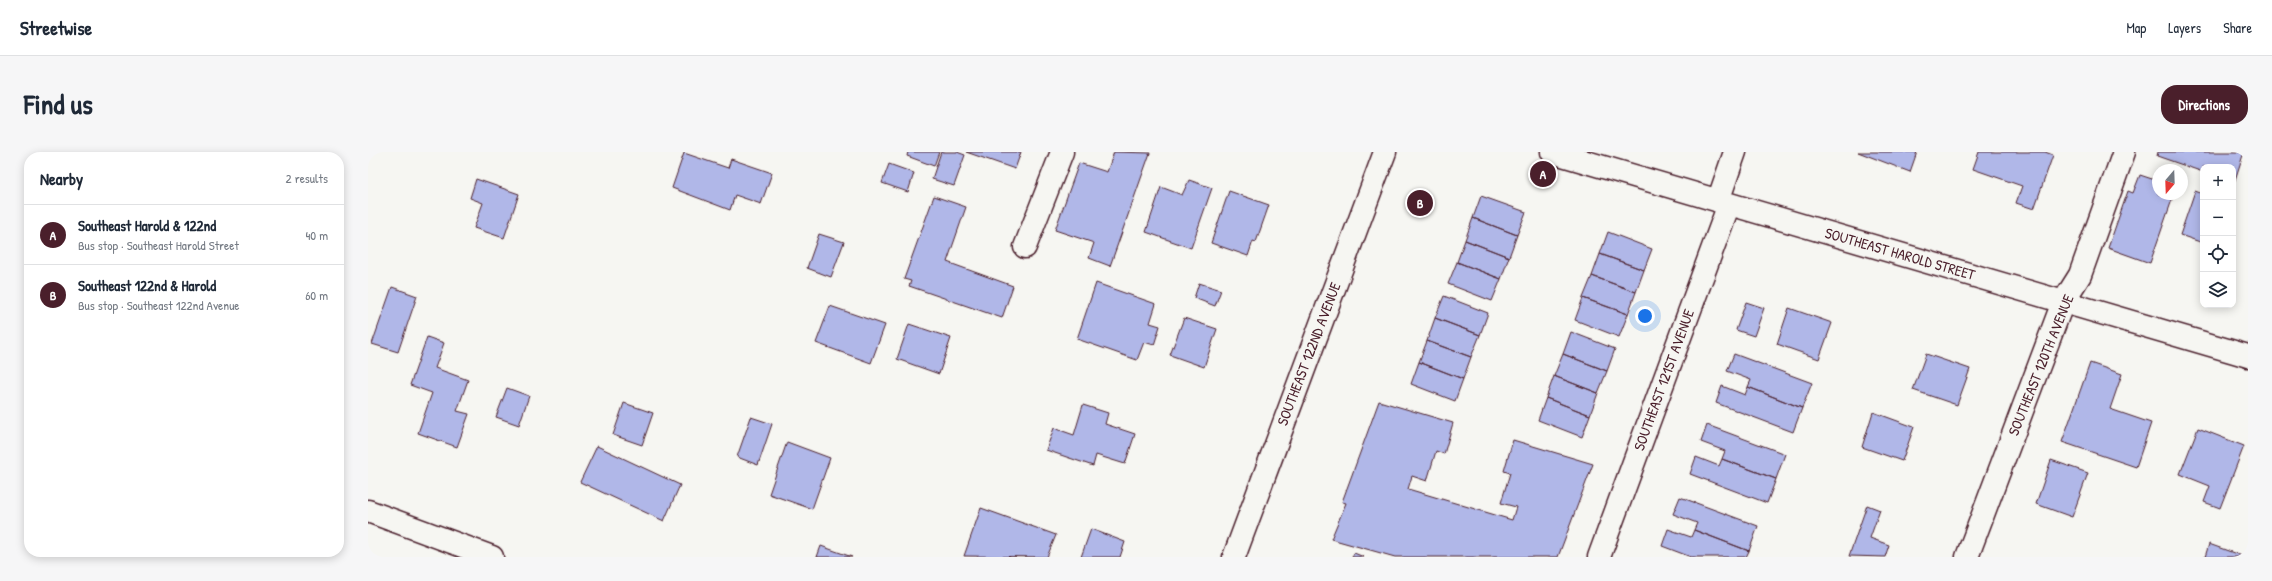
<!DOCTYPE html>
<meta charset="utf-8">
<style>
:root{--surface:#fff;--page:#f6f6f7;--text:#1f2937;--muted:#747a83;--line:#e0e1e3;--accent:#4a1f2b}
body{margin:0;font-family:"Patrick Hand",sans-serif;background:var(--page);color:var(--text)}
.controls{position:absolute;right:12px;top:12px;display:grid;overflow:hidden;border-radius:8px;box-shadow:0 2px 10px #0003}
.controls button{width:36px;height:36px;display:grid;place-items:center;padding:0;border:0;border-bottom:1px solid var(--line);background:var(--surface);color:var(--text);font:20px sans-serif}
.compass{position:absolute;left:1784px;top:12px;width:36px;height:36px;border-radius:50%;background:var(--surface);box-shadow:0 2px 10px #0003;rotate:199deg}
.you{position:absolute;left:1277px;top:164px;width:14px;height:14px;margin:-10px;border:3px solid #fff;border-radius:50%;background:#1a73e8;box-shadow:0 0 0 6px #1a73e833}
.badge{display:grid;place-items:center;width:26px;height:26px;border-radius:50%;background:var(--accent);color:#fff;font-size:13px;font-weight:700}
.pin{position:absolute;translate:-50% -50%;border:2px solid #fff;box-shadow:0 1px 4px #0006}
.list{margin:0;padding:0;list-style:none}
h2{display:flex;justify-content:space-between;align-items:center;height:52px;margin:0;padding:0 16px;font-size:17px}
h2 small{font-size:13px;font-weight:400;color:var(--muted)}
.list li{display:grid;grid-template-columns:26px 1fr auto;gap:12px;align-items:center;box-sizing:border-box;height:60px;padding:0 16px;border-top:1px solid var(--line)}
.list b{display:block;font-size:15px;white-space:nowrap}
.list p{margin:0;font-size:13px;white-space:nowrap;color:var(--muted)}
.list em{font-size:13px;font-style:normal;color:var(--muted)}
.icon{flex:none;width:22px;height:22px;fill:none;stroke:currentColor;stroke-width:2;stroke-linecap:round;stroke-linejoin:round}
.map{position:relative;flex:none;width:1880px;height:405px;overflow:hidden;border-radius:16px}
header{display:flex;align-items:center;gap:24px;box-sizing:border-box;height:56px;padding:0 20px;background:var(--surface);border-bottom:1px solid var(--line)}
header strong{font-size:19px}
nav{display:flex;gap:22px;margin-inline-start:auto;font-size:14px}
.intro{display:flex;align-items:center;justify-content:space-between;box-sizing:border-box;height:96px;padding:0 24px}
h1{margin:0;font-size:28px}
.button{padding:10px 18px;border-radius:16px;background:var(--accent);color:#fff;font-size:14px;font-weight:700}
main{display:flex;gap:24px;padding:0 24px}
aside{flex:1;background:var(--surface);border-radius:16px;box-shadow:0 2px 10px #0003}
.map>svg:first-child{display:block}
</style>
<header>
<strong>Streetwise</strong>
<nav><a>Map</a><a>Layers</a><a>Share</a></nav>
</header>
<div class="intro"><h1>Find us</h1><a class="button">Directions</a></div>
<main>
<aside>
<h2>Nearby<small>2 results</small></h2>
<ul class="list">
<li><span class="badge">A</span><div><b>Southeast Harold &amp; 122nd</b><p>Bus stop · Southeast Harold Street</p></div><em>40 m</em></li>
<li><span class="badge">B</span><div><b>Southeast 122nd &amp; Harold</b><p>Bus stop · Southeast 122nd Avenue</p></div><em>60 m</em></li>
</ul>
</aside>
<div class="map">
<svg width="1880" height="405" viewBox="0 0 1880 405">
<rect width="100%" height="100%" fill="#f6f6f2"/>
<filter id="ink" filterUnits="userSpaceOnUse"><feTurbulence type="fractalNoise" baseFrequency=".025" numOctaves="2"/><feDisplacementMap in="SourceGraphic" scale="8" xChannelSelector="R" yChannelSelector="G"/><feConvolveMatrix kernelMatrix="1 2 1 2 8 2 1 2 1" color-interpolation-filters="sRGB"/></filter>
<g filter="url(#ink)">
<path fill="#b0b7e8" stroke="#4a1f2b" d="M540 0H571L566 14 539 4Z
M573 0H589L597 3 586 34 564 27Z
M598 0H653L647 17Z
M746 0 782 1 742 114 721 106 726 91 687 78 711 11 739 20Z
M1490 0H1549L1542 20Z
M1611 0H1677L1685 3 1666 57 1648 51 1654 34 1605 17Z
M1790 0H1876L1866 31 1865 15H1835V20L1789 4Z
M316 1 360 16 363 7 404 21 393 52 367 43 362 58 304 36Z
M521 12 546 21 540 40 514 31Z
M1772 23 1790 29V42H1806L1782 111 1740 96 1760 39 1765 41Z
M108 27 151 42 136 86 106 76 115 51 102 46Z
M821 28 844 36 823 96 778 80 793 35 814 43Z
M861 39 901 53 888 90 885 89 880 104 843 91Z
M1827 39 1835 42V91L1812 83Z
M566 44 598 55 579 110 645 134 634 166 541 134 543 129 536 127Z
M1113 44 1158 60 1149 83 1105 66Z
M1105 66 1149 83 1141 105 1097 88Z
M1240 80 1284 97 1276 118 1232 102Z
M451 82 476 90 463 125 439 116Z
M1097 88 1141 105 1133 127 1089 110Z
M1232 102 1276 118 1268 140 1224 124Z
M1089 110 1133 127 1124 149 1080 132Z
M1224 124 1268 140 1260 162 1215 146Z
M728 131 788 152 782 171 792 174 786 193 776 190 769 208 709 187Z
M831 131 853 138 847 154 826 146Z
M24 135 49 144 30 200 4 192Z
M1076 144 1120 161 1112 183 1067 166Z
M1215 146 1260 162 1251 185 1207 168Z
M1378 150 1396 156 1386 184 1368 178Z
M462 154 517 173 503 211 448 191Z
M1421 156 1464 171 1451 207 1409 192Z
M816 166 849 177 836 215 802 203Z
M1067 166 1112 183 1103 205 1059 189Z
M541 172 583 186 571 222 529 207Z
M1203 180 1247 197 1239 219 1195 202Z
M59 185 76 191 67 216 100 228 89 259 101 262 89 295 50 281 64 241 42 233Z
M1059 189 1103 205 1095 227 1051 210Z
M1195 202 1239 219 1230 241 1186 224Z
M1366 202 1444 231 1434 256 1380 235 1383 228 1359 219Z
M1558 202 1602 217 1589 253 1545 238Z
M1051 210 1095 227 1087 249 1043 232Z
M1722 211 1754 222 1742 257 1783 271 1768 315 1694 290Z
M1186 224 1230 241 1222 263 1178 246Z
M1354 234 1377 243 1380 235 1434 256 1425 280 1348 251Z
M139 236 161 244 151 273 128 265Z
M1178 246 1222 263 1214 285 1170 268Z
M1011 249 1085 271 1076 302 1068 299 1059 329 1044 324 1040 337 1144 368 1148 355 1133 351 1142 321 1136 319 1145 288 1225 312 1190 405H1027L963 387 978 351 974 350Z
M256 251 285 261 274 293 245 283Z
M715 253 740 261 737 272 767 282 757 312 728 303 725 314 678 298 686 276 706 283Z
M1505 260 1546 275 1534 309 1494 295Z
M383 265 404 272 390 313 369 305Z
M1339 273 1417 302 1408 327 1354 307 1357 299 1333 290Z
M1830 276 1876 294 1852 356 1836 350 1842 334 1812 322Z
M419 290 462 306 444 357 401 342Z
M229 294 312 333 296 369 212 330Z
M1328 305 1351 314 1354 307 1408 327 1399 351 1322 322Z
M1683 308 1720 321 1704 365 1668 352Z
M1312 345 1390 374 1381 399 1326 378 1329 371 1305 362Z
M1499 353 1512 358 1502 386 1521 393 1517 405 1481 404Z
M613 356 688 383 679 405 596 404Z
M723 377 757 390 752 405H713Z
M1300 377 1323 385 1326 378 1381 399 1378 405H1323L1294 394Z
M1841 392 1877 405H1837Z
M453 394 484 405H449Z
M986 401 996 405H984Z"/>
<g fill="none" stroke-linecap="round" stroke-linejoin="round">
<g stroke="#4a1f2b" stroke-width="25">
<path id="minor" d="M1184 0 1880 204
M1350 49 1367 0
M657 95 694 0
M0 359 124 405
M1231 405 1361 52
M1599 405 1695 150 1712 123 1756 0"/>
</g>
<g stroke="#4a1f2b" stroke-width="25">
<path id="major" d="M866 405 1017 0"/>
</g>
<use href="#minor" stroke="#f6f6f2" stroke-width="22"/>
<use href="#major" stroke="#f6f6f2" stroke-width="22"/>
</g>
</g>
<g text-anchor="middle" stroke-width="3.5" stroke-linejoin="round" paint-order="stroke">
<g font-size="15" fill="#4a1f2b" stroke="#f6f6f2">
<text transform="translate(1532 102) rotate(16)" y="5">SOUTHEAST HAROLD STREET</text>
<text transform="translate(941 202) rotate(-69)" y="5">SOUTHEAST 122ND AVENUE</text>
<text transform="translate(1673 213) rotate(-68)" y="5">SOUTHEAST 120TH AVENUE</text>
<text transform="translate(1296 228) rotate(-70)" y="5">SOUTHEAST 121ST AVENUE</text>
</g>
</g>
</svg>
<div class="controls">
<button>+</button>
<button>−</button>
<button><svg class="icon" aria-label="locate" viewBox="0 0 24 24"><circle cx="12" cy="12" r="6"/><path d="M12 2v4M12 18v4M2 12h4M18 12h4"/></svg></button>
<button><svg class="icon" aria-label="layers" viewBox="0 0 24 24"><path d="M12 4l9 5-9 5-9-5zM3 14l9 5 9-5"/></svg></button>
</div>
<svg class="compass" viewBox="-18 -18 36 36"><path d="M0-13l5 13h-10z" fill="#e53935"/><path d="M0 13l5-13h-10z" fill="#747a83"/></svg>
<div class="you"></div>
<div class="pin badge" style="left:1175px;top:22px">A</div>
<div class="pin badge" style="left:1052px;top:51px">B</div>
</div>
</main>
